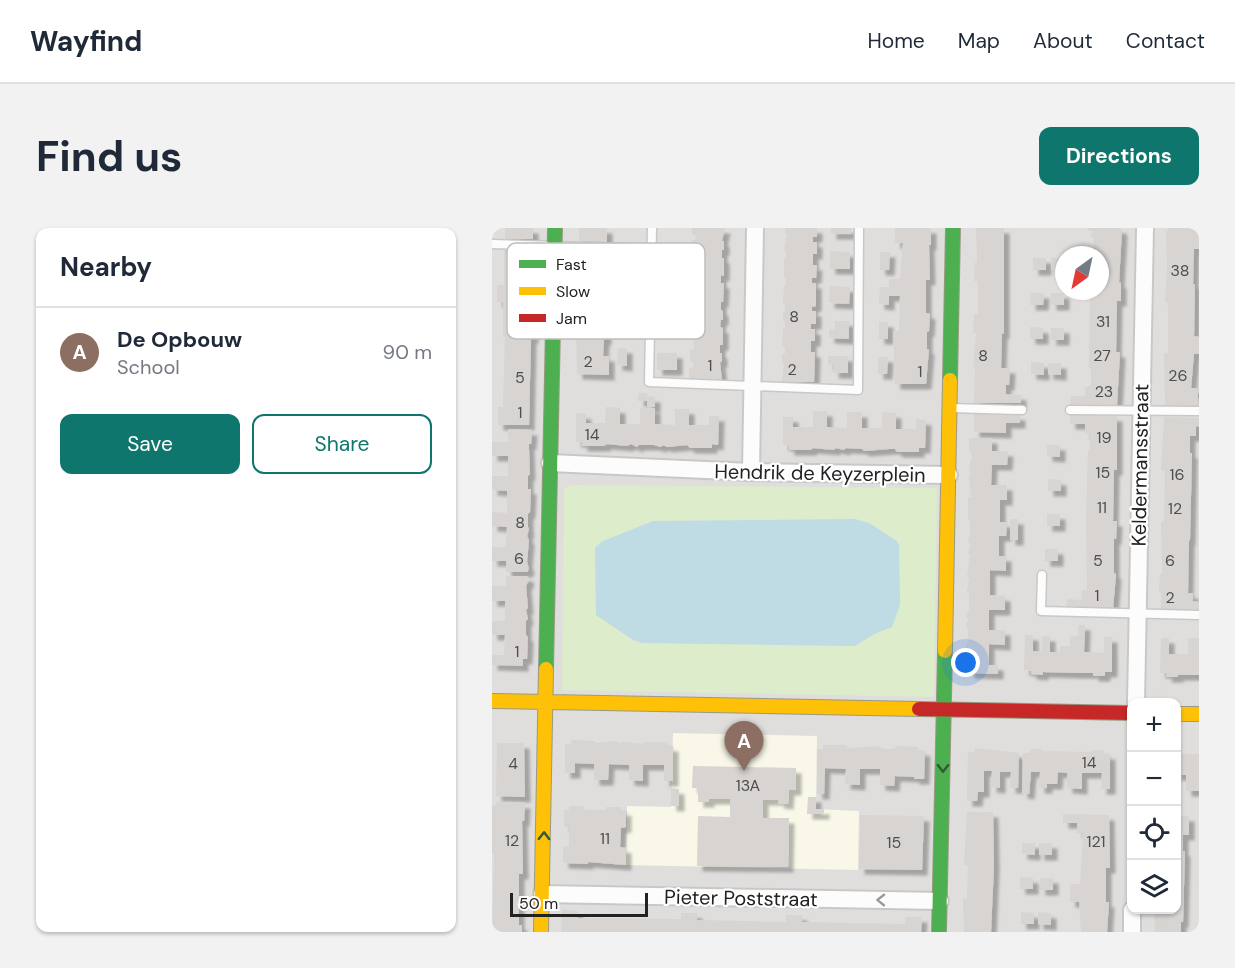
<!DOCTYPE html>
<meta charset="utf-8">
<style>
:root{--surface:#fff;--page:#f2f2f3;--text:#1f2937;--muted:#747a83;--line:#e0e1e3;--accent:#0f766e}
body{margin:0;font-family:"DM Sans",sans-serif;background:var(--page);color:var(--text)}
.controls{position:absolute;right:18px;bottom:18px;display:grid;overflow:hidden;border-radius:12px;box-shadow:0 2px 4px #0004}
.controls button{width:54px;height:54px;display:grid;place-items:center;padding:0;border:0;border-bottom:2px solid var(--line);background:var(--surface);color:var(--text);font:30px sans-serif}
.compass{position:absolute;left:563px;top:18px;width:54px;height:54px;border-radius:50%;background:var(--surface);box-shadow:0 2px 4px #0004;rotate:213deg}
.scale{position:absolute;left:18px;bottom:15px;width:138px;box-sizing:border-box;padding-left:6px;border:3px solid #222;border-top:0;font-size:16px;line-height:21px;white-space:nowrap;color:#222;-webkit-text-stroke:4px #fff;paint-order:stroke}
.you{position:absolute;left:474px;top:435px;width:21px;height:21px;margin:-15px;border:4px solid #fff;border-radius:50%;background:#1a73e8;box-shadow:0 0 0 9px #1a73e833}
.badge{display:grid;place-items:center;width:39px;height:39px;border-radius:50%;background:var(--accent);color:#fff;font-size:20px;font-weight:700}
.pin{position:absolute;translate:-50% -50px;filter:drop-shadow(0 2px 3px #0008)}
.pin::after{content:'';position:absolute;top:32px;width:21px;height:18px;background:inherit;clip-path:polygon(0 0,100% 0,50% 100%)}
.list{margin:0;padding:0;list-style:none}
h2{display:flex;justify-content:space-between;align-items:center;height:78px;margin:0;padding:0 24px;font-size:26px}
h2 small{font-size:20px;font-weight:400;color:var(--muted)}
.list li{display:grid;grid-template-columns:39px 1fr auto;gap:18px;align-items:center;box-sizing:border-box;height:90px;padding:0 24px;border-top:2px solid var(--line)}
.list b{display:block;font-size:22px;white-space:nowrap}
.list p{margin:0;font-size:20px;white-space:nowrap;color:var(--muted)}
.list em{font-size:20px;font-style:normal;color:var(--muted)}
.actions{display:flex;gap:12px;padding:18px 24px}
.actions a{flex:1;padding:14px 0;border:2px solid var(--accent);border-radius:12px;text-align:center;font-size:21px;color:var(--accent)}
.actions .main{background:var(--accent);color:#fff}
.icon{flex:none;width:33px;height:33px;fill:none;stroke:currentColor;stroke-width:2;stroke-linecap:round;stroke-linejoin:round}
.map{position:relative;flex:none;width:707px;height:704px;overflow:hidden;border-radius:12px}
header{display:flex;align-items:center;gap:36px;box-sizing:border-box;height:84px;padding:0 30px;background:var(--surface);border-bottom:2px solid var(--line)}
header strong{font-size:28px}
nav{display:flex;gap:33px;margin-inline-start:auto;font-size:21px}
.intro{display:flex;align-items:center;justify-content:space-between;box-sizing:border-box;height:144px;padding:0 36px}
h1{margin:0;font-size:42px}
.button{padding:15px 27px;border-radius:12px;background:var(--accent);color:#fff;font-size:21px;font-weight:700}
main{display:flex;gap:36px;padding:0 36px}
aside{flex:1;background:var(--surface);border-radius:12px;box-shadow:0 2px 4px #0004}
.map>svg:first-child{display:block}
</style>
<header>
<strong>Wayfind</strong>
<nav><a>Home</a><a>Map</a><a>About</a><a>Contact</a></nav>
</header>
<div class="intro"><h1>Find us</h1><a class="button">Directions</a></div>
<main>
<aside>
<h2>Nearby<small></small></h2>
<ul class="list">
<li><span class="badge" style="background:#8d6e63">A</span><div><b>De Opbouw</b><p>School</p></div><em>90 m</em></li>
</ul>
<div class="actions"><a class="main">Save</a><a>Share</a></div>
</aside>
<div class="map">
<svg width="707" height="704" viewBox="0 0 707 704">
<defs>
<filter id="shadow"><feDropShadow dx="5.5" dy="5.5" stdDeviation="1.5" flood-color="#0004"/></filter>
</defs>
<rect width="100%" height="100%" fill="#f0eeeb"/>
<path fill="#dfdedc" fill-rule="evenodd" d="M0 0H707V704H0ZM572 27H608V63H572ZM640 475H684V682H640Z"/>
<path fill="#f8f7e8" d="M181 505 325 508 324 581 367 583 366 642 134 637 135 578 179 579Z"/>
<path fill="#ddeccb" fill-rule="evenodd" d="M78 257 445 260 442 469 70 462 72 261ZM107 388 400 399 382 406 363 418 141 412Z"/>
<path fill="#bfdbe3" d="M363 291 377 295 405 313 407 317 408 377 400 399 382 406 363 418 150 415 141 412 104 387 103 320 109 314 161 293Z"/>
<path fill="#d7d4d2" filter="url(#shadow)" d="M13 0H41V11H13Z
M87 0H115V14L87 13Z
M200 0H233L230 13H232V22H230V30H232V48L229 47V55H232L231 74H229V82L231 83V92H229L228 99 231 100V117H228V125H230V134H228L230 153 197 152V140H201L202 135 198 134V122H202V111H198V99H202V94H198V82H203V76H198L199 53H203V47H199V35H203L204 30V24H199L200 12H204V7H200Z
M293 0H325V9H321V14H325V26H321V37H325L324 50H320V55H324V78L320 79V83H324V96H319V101H323V113H319V124H323L322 154H290L292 136 290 135V126H293V119H290L291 100H293V93H291V84H293V75H291L292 57H294V49H292V31H294V23H292L295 6H293Z
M339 0H359V6H339Z
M403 0H439V17H437L438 52H434V85L438 86 437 103 435 104V121H437L434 156H403L401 103H407L408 68H397V77L387 76 388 59H397V51H408L411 15H403Z
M484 0H512V106L510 105 509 140H518L517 157H514V166L529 167V175H482L483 139H481L484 105H481L482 86H486V53H482L483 34H485Z
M596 0H628L630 2 627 54 629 55V73H625L624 124H628L625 177H578L579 168H593V159L599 158V141H597L598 63H608V27H601L602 3H596Z
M676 0H707V21H702L701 56H703L702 108 707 109V126H702L699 160H705L707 179 673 178 672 125H676V74H673L675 38 674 3H676Z
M12 22H41L38 58 37 92H41V110H39L37 197H6V179H11L13 109H11V74H5V57H12Z
M87 23 115 24 114 111 112 112 111 128H117V147L85 146 84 93H88L89 41H87Z
M338 23 358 24V41H338Z
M388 24H398L397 42H388Z
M541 30H554V42H541Z
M559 30H572V42H559Z
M338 58 358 59 357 76 337 75Z
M539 65H552L551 77H538Z
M559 65H572V77H559Z
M343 93H357V111L337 110V102H343Z
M387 94H396V111H387Z
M538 99 551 100V111H538Z
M559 100H572V112H559Z
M126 120H135V138L125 137Z
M165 125H185V142H165Z
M336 128H356V145H341L342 136 336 137Z
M386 129H396L395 146H386Z
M539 134 552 135V147L539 146Z
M556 135H569V147L556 146Z
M147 165H155V169H163V179H155V173H146Z
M114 179 128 180V196H148V180H163V196L183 197V181H197V197H217V188H227L226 217 220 216V220H198L195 217 175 219 171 217 169 219 162 217H147L145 219 139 216 135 218 115 216 112 218H90V214H84V185L94 186V195H113Z
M321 183H335V199L355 200V184H370V200H390V184L404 185V201H424V191L434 192 433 220H427V224H405L403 221H397L372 223 370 221 354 220 352 222 344 220 342 222 321 220 319 222H297V218L291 217V189H301V199H321Z
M482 186 528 187V195H514V205L482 204Z
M578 187 625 188V242H622L621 293H625L624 311H622V345L624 346 621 381 574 380 575 371 589 372 590 362H595L594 293 596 223H598V206H593V196H578Z
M672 189 707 190V199L704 198V208H698V225H700L698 312 697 313 696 365H701V373L707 374V382H669V364H667L668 346H670L669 293 672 294 673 243 669 242Z
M16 201 40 202 39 216H37V221L38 246 36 248V261H39L38 284 36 286V299L37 301 35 308 37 312 35 334 37 341 35 344H14V333H0V319H14L15 299 0 298V284L15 285V263L0 262V248H16V228H0V214H16Z
M477 210H500V223H516L515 237H500L499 257H515V272H508V294H515L514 308H507V328H514V343L498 342V367L513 368V382H497V402H513V417L497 416V437H506V446L477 445V439H473L474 417 476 414V401L474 399 476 391 474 388 477 382V366L475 364 477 351 475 349 478 327 476 325 478 318 476 310 478 308V294L476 291V269H479L477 249 479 246 477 239 480 229 479 224H477Z
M555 217H568V229L555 228Z
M556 251 569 252V263H556Z
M555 286H568V298H555Z
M518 291H526V312H518Z
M553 321H566V333H553Z
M14 348H35L37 351 34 358 36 380 34 382 36 391 34 393V407L36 409 35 431H31V438L0 437V427H12L13 407H0V393H13V373H0V358H14Z
M586 397H593L592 424 612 425V409H620V444H613V448H601V445H585L551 444V447L539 446V443L532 442 533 407H541V423L550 424V408H558V424H568V418H578V408H586Z
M669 410H677V426H696V410H707V447H686V449H674L675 445H668Z
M80 512 102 513 104 515 124 513 128 516 130 514 151 516 153 514H175V518H181V553H172V537H151V553L137 552V537L117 536 116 552H102V536L83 535V545H73V516H79Z
M5 515H32L33 569 4 568Z
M331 517H353L356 520 386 518 388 520 396 521H402L405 518 426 519V522L433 523 432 551H422V549L403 548 402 558 388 557V541H368V557L353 556 354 541 333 540 332 566H325V521H331Z
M482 520 527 525 526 560H518L519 544H508V560L499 559 500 543H492V564H486L485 573H475L476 524H483Z
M538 521H550V523L600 524V522H612V526H618V561H609L610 545H590V561L575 560V545L566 544 565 556H555V560H547L548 544H539L537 566 530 565 531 525H538Z
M684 526H707V563H694V547H684Z
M201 538 304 540V562H297L296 576 286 575 287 572H271V590H297L296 639 205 638 206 588 238 589V571H217V574H206V560H200Z
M179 560 187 561V578H179Z
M316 569H324V581H332V586H315Z
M4 574 33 575 32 593H30L31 646H27V697H30V704H0L2 626H0V577H4Z
M77 578H92V582H114V579H129V583L134 582V599L129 600 128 619 134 620V637L96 634V636L71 635V619L77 618V599H72V582H77Z
M475 584H501L502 637 499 704H472L471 671H475L476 637H472Z
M571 586 617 587 618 640H614V674H617L615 704H589L587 674H578V656H588L591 605H585V595H571Z
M368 587 432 588 430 642 367 641Z
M684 588H697V607H691V623H693L691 694H689V704H663L662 682H684Z
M530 615H543V627L530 626Z
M547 615H560V627H547Z
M528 649 541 650V661H528Z
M548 650H561V662H548Z
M70 682 86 683V690L189 691V685H205V692L294 694V687H310V694L413 696V689H430L429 704H69Z
M529 684 542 685V696H529Z
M546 684 559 685V697L546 696Z"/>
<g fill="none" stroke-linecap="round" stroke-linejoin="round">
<g stroke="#c9c8c7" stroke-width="11">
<path id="lane" d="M160 0 157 154 366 162 367 0
M0 16 159 21
M459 180 530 182
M578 182 707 183
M550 347 549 383 707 387"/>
</g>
<g stroke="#c9c8c7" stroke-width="20">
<path id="street" d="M58 235 259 244 457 247
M259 244 263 0
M644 475 653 0
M50 666 448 673
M640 704V682"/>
</g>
<g stroke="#999a82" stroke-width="16">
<path id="fast" d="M458 152 461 0
M54 441 63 0
M447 704 453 423"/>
</g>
<g stroke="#999a82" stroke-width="16">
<path id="slow" d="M453 423 458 152
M0 473 427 481
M684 486H707
M49 704 54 441"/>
</g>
<g stroke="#999a82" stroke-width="16">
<path id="jam" d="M427 481 640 485"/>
</g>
<use href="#lane" stroke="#fdfcfc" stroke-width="8"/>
<use href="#street" stroke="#fdfcfc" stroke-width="16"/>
<use href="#fast" stroke="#4caf50" stroke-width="14"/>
<use href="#slow" stroke="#ffc107" stroke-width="14"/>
<use href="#jam" stroke="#c62828" stroke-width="14"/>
</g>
<defs><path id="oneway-chevron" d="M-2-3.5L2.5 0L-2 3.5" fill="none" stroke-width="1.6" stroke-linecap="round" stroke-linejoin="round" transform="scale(1.5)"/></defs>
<g stroke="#335a34">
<use href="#oneway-chevron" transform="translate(451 540) rotate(91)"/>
<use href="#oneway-chevron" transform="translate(52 608) rotate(-89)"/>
</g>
<use stroke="#9a9a9a" href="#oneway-chevron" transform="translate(389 672) rotate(-179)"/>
<g text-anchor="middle" stroke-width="4.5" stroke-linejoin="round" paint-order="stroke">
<g font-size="16" fill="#4f4e4e">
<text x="688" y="48">38</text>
<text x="302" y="94">8</text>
<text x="611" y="99">31</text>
<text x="491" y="133">8</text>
<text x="610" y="133">27</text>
<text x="96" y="139">2</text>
<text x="218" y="143">1</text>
<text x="300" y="147">2</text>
<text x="428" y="149">1</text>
<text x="686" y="153">26</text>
<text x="28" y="155">5</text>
<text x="612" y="169">23</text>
<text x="28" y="190">1</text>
<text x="100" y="212">14</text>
<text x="612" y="215">19</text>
<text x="611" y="250">15</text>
<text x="685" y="252">16</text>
<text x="610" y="285">11</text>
<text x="683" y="286">12</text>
<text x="28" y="300">8</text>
<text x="27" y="336">6</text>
<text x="606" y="338">5</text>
<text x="678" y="338">6</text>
<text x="605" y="373">1</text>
<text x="678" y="375">2</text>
<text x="25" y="429">1</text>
<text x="597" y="540">14</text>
<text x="21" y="541">4</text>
<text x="256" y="563">13A</text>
<text x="113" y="616">11</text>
<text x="20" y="618">12</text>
<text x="604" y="619">121</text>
<text x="402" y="620">15</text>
</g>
<g font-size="20" fill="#222" stroke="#fff">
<text transform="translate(648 237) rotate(-89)" y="7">Keldermansstraat</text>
<text transform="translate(328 245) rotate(1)" y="7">Hendrik de Keyzerplein</text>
<text transform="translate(249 670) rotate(1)" y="7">Pieter Poststraat</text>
</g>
</g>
<rect x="15" y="15" width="198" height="96" rx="9" fill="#fff" stroke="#bdbdbd" stroke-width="1.5"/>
<rect x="27" y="32" width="27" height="8" fill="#4caf50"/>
<rect x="27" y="59" width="27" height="8" fill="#ffc107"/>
<rect x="27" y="86" width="27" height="8" fill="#c62828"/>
<g font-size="16" fill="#222">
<text x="64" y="42">Fast</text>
<text x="64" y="69">Slow</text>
<text x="64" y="96">Jam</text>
</g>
</svg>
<div class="controls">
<button>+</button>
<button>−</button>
<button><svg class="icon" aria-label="locate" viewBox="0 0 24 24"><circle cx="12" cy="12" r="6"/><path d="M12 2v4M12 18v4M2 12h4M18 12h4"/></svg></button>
<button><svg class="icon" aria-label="layers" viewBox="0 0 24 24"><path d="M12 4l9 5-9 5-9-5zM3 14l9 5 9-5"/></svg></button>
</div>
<svg class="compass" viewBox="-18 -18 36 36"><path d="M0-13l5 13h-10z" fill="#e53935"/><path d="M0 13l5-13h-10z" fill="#747a83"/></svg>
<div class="scale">50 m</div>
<div class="you"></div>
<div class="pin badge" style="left:252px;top:543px;background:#8d6e63">A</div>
</div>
</main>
